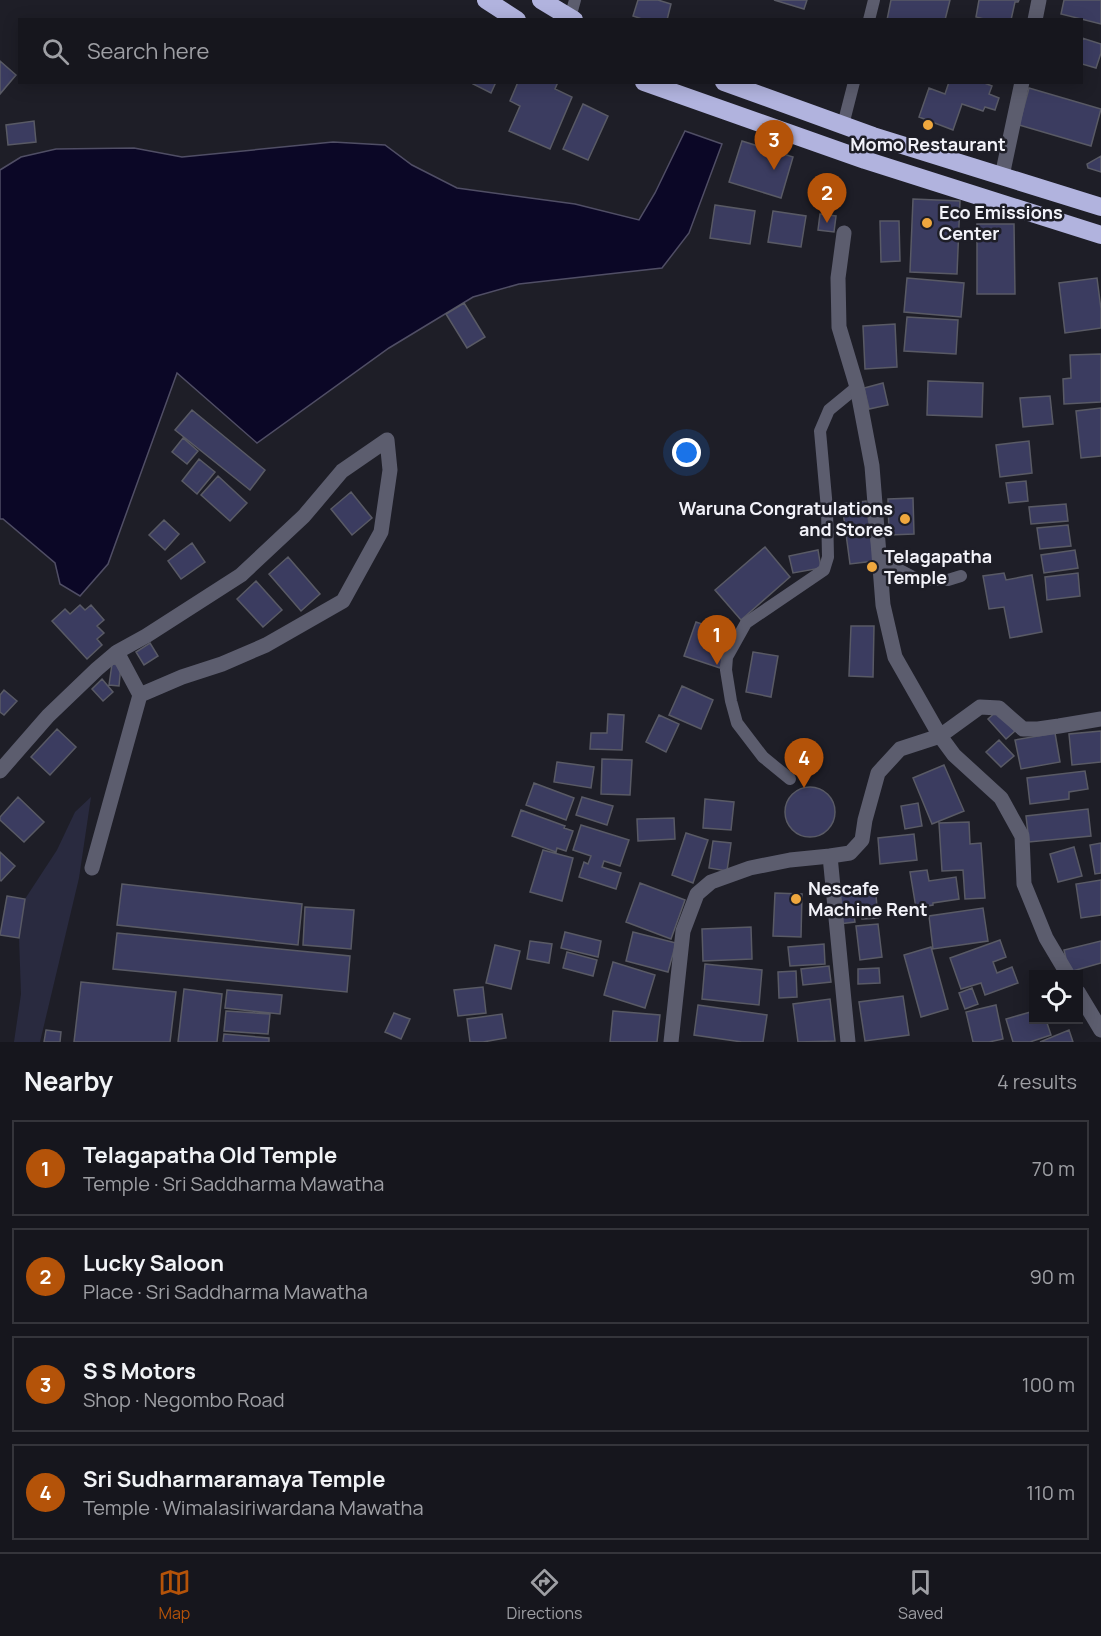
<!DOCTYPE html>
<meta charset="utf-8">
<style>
:root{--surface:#16161d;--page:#23232a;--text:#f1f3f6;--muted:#9e9fa4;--line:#35353b;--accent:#b45309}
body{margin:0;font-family:Manrope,sans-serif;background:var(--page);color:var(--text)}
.controls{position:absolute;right:18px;bottom:18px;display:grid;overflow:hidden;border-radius:0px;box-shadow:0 3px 15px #0003}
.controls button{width:54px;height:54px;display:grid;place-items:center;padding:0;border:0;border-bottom:2px solid var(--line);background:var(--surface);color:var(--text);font:30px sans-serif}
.you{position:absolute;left:687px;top:453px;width:21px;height:21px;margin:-15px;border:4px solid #fff;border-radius:50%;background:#1a73e8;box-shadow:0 0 0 9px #1a73e833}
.badge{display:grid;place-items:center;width:39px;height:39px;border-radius:50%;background:var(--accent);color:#fff;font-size:20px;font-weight:700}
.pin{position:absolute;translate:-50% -50px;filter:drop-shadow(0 2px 3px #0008)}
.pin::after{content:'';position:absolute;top:32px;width:21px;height:18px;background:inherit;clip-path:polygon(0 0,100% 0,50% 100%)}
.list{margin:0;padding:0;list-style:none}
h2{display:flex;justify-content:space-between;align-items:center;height:78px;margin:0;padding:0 24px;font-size:26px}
h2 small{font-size:20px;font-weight:400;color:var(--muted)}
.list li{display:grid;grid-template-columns:39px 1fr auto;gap:18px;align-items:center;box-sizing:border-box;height:96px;margin:0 12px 12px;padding:0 12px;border:2px solid var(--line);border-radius:0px}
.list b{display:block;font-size:22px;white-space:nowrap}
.list p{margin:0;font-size:20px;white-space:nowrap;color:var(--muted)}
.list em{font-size:20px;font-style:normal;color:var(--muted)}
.icon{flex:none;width:33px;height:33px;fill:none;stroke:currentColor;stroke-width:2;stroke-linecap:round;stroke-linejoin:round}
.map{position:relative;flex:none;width:1101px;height:1042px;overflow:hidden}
.search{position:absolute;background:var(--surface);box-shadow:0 3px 15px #0003;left:18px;right:18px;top:18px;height:66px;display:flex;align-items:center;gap:15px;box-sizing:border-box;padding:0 21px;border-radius:0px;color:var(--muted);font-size:22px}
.sheet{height:510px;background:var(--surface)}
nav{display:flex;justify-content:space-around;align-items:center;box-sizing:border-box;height:84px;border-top:2px solid var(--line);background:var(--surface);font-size:16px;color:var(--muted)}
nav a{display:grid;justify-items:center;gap:3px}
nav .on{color:var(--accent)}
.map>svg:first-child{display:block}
</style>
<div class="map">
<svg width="1101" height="1042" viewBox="0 0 1101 1042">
<rect width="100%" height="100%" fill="#1e1e27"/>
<path fill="#292a3f" d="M91 797 79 878 40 1042H14L21 994 19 938 25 899 57 850 75 812Z"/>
<path fill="#0b0726" stroke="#504e65" stroke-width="1.5" d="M685 131 722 144 689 233 662 268 519 284 473 297 389 348 257 443 177 373 108 564 80 596 60 584 55 563 3 519H0V170L21 157 56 149 134 148 182 157 333 142 385 145 412 165 457 188 575 204 639 220 655 193Z"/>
<path fill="#3b3c60" stroke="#595a65" stroke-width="1.5" d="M638 0H658L671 4 667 20H645L633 16Z
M774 0H807L804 9Z
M891 0H950L945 20H887Z
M979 0H1019L1018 2H1015L1011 20H988L976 17Z
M1064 0H1101V24L1061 14Z
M1082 38 1101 44V53L1096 68 1082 64Z
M0 61 16 75 0 94Z
M474 82H496L491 93 473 84Z
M518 82H558L555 89 572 97 550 149 509 131 520 106 510 101Z
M949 82H982L992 86 989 94 999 98 995 110 985 107 983 111 962 104 953 130 919 117 929 88 945 94Z
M1029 88 1101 109 1091 146 1019 125Z
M583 104 608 116 588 160 563 149Z
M34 121 36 142 8 145 6 125Z
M742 141 793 157 781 198 729 182Z
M1101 156V172L1088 168 1087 164Z
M913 199 960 201 957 274 910 272Z
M715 205 755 211 750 244 710 238Z
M773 211 806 216 801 247 768 242Z
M820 214 836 216 834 232 818 230Z
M880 221H899L900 261 881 262Z
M977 224H1014L1015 294H977Z
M907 278 964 283 961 317 904 312Z
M1097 278 1101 309V328L1065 333 1059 283Z
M464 303 485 337 467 348 446 314Z
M907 317 958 320 956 354 904 351Z
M895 324 897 367 865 369 863 326Z
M1101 354V402L1064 404 1063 379 1071 378 1070 355Z
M928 381 983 383 982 417 927 415Z
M883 383 888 405 869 409 864 388Z
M1050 396 1053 424 1023 427 1020 398Z
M1101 408V456L1081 458 1076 411Z
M192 410 265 470 250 490 175 430Z
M183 438 198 451 187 464 172 452Z
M1029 441 1032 473 1000 477 996 445Z
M199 459 215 472 197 494 182 481Z
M218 476 247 503 230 521 201 495Z
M1026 481 1028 501 1009 503 1006 483Z
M351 492 372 518 352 535 331 509Z
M913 498 914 534 889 535 888 499Z
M866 501 874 561 850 564 842 504Z
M1066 504 1068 521 1031 524 1029 507Z
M164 520 179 534 165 550 149 535Z
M1068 525 1071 546 1040 549 1037 528Z
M192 543 205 562 181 579 168 561Z
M765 547 790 577 741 620 715 590Z
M818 550 821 568 793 573 789 556Z
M1075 550 1078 568 1044 573 1041 555Z
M288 557 320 594 301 611 269 574Z
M1004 573 1006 580 1032 575 1042 632 1010 638 1004 607 989 609 983 576Z
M1078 573 1080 596 1047 600 1045 577Z
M256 581 282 610 263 627 237 599Z
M80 605 85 610 91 605 104 620 97 626 104 633 97 639 102 645 87 659 52 621 65 609 70 614Z
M696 622 731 634 720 668 684 656Z
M851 626H874L873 677 849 676Z
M150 643 158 656 144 665 136 652Z
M753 652 778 656 771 697 746 692Z
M112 664 121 665 119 686 109 685Z
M102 679 113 692 103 701 92 689Z
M682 686 713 700 701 729 669 715Z
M4 690 17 701 4 715 0 712V695Z
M997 711 1015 731 1006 739 988 719Z
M608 714 624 715 622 750 590 749 591 733H607Z
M659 715 679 724 666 752 646 742Z
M57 729 76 747 50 775 31 757Z
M1101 731V762L1072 765 1069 734Z
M1055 733 1060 762 1021 769 1015 740Z
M999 740 1014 756 1001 767 986 752Z
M602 759 632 760 630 795 601 794Z
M557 762 594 767 591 788 554 782Z
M944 765 964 811 932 824 913 778Z
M1085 771 1088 789 1069 792V799L1030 804 1027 778Z
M534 783 574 798 566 820 526 805Z
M785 812a25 25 0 1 1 50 0a25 25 0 1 1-50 0Z
M18 797 44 822 24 842 0 820V817Z
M582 797 613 806 607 825 576 815Z
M705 799 734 802 731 830 703 828Z
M918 803 922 826 905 829 901 806Z
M1088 809 1091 836 1029 842 1026 816Z
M521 810 565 826 564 828 573 831 566 851 557 848 556 852 512 836Z
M674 818 675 839 638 841 637 819Z
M969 822 970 844 981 843 985 898 965 899 963 870 942 871 939 823Z
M581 825 629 840 620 866 604 861 602 867 621 873 616 889 579 877 584 862 588 864 591 856 573 850Z
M686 833 708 840 693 883 672 875Z
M914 834 917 860 880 864 878 838Z
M713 841 731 843 727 871 709 868Z
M1101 843V873L1095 874 1090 845Z
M1074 847 1082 876 1058 882 1050 854Z
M543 850 573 858 562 901 530 892Z
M0 852 15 866 1 881 0 880Z
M927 870 929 881 956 877 959 899 933 903V905L916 908 910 872Z
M1101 880V915L1081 918 1076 884Z
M640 883 685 900 671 939 626 922Z
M122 884 302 904 298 945 117 925Z
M875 884 878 918 862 919 861 914 854 915 855 922 839 924 835 892 852 890V895L859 894 858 886Z
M775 893 802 894 801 937 773 936Z
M7 896 25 899 19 938 0 935Z
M305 907 354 910 351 949 303 945Z
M983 908 988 941 933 949 929 916Z
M878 924 882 957 860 960 856 926Z
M751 927 752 959 703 961 702 929Z
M565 932 601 941 598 957 561 948Z
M633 932 676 943 668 972 626 961Z
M117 933 350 956 347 992 113 969Z
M1000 940 1006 957 993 962 997 973 1012 967 1018 983 985 995 981 983 961 989 950 958Z
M530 941 552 944 549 963 527 959Z
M1101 941V963L1069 972 1064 950Z
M824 944 825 964 790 966 788 947Z
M495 945 520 951 511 989 486 983Z
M931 947 948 1009 921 1017 904 955Z
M567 952 597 960 593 976 563 968Z
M613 962 655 975 645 1008 604 995Z
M705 964 762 970 759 1005 702 999Z
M829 966 831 982 803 985 801 969Z
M879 968 880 983 858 984V969Z
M796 971 797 997 779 998 778 972Z
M81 982 176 992 170 1042H74Z
M483 987 486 1013 458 1016 454 990Z
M972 988 978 1004 965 1009 959 993Z
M184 989 222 994 217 1042H178Z
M227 990 282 995 280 1014 225 1008Z
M903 996 909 1035 865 1041 859 1002Z
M830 999 835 1041 798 1042 793 1004Z
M698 1005 767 1015 763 1042H742L694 1035Z
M996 1005 1003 1039 989 1042H973L966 1012Z
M226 1011 270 1014 268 1034 224 1031Z
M613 1011 660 1015 657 1042H610Z
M1034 1011V1020H1046L1051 1035 1030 1042H1013L1006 1019Z
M394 1013 410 1019 401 1039 385 1032Z
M502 1014 506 1038 483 1042H470L467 1019Z
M46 1030 61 1032 60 1042H44Z
M1069 1030 1073 1042H1040Z
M224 1034 269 1038V1042H223Z"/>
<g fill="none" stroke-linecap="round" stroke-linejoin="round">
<path stroke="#5c5d6e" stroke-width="12" d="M570 18 575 0
M869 20 874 0
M843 125 854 82
M879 559 917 579 948 580 961 576
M790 779 763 757 737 723 731 701 726 670 727 657 746 623 824 570 828 557 827 509 820 431 829 410 857 387"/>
<path stroke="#5c5d6e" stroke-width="15" d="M1035 20 1039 0
M1002 176 1022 82
M844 233 838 278 839 327 857 387 872 466 883 605 895 657 940 736 954 755 1001 798 1022 836 1024 884 1046 938 1068 975
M0 771 48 716 97 669 117 652 146 636 241 575 304 516 342 471 387 440 390 470 381 532 343 601 266 645 222 664 182 677 140 695
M92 868 140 695 117 652
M1078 992 1101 1030
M671 1042 683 931 697 894 711 882 750 868 790 860 830 856
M848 1042 830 856 850 853 862 840 865 820 878 773 900 749 940 736 980 707 999 708 1023 729H1038L1059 726 1101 719"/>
<path stroke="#b1b3de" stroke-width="18" d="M486 0 517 20
M541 0 574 20
M644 82 865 160 1101 235
M724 82 873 136 1101 207"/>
</g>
<g fill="#efa73e" stroke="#1e1e27" stroke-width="2">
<circle cx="928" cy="125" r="6"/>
<circle cx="927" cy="223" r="6"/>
<circle cx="905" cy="519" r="6"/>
<circle cx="872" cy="567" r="6"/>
<circle cx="796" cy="899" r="6"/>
</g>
<g text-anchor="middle" stroke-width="5" stroke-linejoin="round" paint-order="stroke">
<g font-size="18" font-weight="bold" fill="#f2f2f9" stroke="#1e1e27" text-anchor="start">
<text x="928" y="151" text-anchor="middle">Momo Restaurant</text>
<text x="939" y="219">Eco Emissions<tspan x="939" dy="21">Center</tspan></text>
<text x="893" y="515" text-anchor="end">Waruna Congratulations<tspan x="893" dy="21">and Stores</tspan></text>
<text x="884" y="563">Telagapatha<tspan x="884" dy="21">Temple</tspan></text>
<text x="808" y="895">Nescafe<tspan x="808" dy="21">Machine Rent</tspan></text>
</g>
</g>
</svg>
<div class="controls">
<button><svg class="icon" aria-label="locate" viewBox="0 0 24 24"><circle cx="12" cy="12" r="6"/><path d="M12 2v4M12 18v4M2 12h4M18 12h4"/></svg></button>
</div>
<div class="you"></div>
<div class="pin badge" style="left:717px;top:665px">1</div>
<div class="pin badge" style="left:827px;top:223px">2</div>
<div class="pin badge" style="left:774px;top:170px">3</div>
<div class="pin badge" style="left:804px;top:788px">4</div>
<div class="search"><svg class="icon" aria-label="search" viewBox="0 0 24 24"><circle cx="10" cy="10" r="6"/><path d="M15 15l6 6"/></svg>Search here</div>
</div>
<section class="sheet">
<h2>Nearby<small>4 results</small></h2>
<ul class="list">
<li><span class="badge">1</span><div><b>Telagapatha Old Temple</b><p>Temple · Sri Saddharma Mawatha</p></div><em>70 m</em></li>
<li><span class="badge">2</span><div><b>Lucky Saloon</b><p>Place · Sri Saddharma Mawatha</p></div><em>90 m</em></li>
<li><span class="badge">3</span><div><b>S S Motors</b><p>Shop · Negombo Road</p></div><em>100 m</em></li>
<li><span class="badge">4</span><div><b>Sri Sudharmaramaya Temple</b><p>Temple · Wimalasiriwardana Mawatha</p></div><em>110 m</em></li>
</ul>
</section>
<nav>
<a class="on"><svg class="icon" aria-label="map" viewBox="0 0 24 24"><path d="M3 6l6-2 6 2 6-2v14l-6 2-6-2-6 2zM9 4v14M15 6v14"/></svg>Map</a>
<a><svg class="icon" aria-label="directions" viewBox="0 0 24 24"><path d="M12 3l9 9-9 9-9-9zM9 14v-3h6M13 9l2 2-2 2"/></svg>Directions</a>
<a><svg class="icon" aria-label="saved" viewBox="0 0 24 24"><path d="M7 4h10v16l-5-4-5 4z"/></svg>Saved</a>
</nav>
